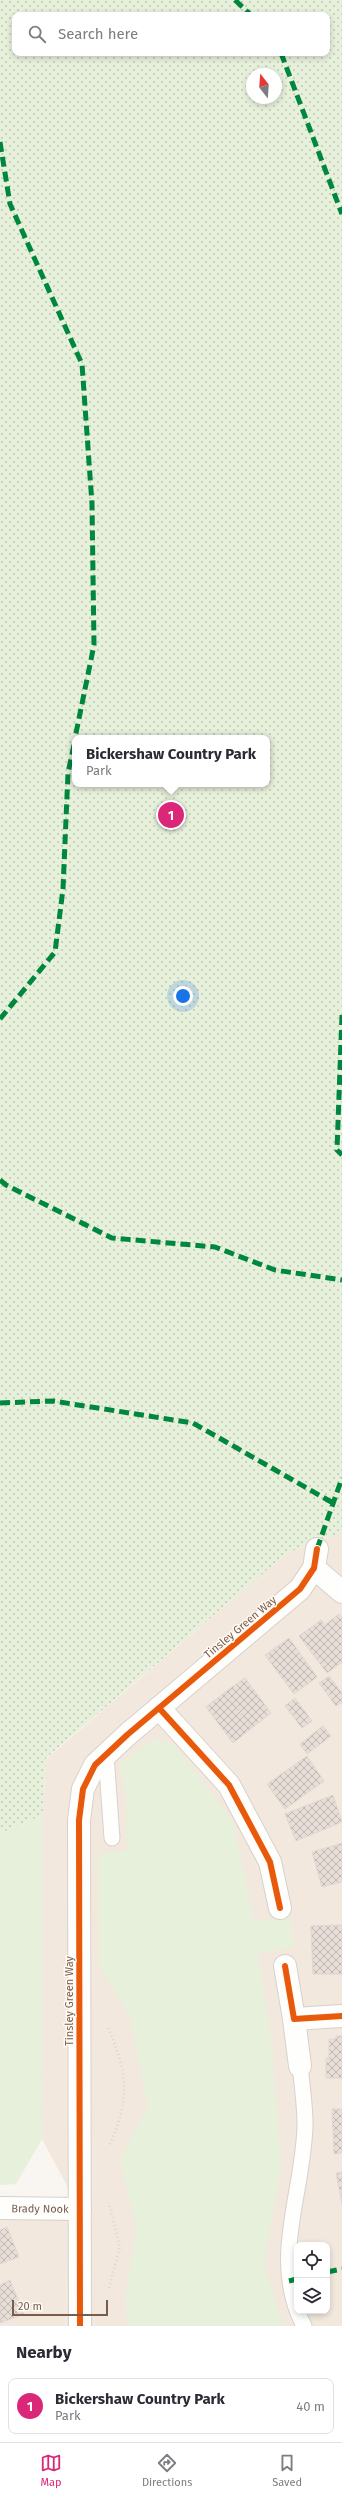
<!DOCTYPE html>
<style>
:root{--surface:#fff;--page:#f2f2f3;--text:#2b2b33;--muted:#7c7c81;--line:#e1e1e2;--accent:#db2777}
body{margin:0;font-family:"Fira Sans",sans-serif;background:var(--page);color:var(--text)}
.controls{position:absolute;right:12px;bottom:12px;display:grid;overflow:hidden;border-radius:8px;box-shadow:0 2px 6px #0003}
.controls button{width:36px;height:36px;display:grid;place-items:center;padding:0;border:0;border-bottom:1px solid var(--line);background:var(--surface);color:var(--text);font:20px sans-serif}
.compass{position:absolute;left:246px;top:68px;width:36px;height:36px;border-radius:50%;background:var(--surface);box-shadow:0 2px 6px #0003;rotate:343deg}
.scale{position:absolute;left:12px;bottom:10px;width:96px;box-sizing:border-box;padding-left:4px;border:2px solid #7a5c4d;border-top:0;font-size:11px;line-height:14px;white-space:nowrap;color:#7a5c4d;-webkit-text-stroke:3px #fffaf3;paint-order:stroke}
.you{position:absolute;left:183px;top:996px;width:14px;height:14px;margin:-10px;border:3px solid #fff;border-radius:50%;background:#1a73e8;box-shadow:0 0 0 6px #1a73e833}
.badge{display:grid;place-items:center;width:26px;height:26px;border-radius:50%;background:var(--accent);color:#fff;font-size:13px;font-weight:700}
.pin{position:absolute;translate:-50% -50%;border:2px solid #fff;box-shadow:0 1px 4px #0006}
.popup{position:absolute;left:72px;top:735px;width:198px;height:52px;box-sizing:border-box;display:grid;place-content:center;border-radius:8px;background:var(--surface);filter:drop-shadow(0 1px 3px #0005);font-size:13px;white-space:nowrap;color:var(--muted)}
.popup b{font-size:15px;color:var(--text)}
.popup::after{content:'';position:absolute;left:50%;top:100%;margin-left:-8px;border:8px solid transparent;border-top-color:var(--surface)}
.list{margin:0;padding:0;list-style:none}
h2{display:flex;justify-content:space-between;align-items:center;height:52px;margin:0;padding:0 16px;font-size:17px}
h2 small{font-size:13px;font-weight:400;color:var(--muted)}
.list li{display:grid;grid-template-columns:26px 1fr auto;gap:12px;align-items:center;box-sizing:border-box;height:56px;margin:0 8px 8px;padding:0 8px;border:1px solid var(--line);border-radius:8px}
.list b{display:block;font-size:15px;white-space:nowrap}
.list p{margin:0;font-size:13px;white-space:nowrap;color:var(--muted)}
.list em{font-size:13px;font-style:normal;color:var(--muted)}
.icon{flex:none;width:22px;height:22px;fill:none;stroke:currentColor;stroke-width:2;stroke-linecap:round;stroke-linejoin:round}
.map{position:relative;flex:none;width:342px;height:2326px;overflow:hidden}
.search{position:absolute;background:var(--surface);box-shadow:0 2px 6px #0003;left:12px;right:12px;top:12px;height:44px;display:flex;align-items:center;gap:10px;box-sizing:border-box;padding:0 14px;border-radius:8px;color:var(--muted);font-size:15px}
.sheet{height:116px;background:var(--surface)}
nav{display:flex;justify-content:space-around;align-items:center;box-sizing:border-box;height:56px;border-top:1px solid var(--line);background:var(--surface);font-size:11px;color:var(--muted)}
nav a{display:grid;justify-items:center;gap:2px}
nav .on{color:var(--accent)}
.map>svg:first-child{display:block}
</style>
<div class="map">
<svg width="342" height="2326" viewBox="0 0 342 2326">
<defs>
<pattern id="park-dots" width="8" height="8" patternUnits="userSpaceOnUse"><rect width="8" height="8" fill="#e7f0db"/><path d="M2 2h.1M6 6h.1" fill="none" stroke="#c0c6b4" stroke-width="1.8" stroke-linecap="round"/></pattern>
<pattern id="building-cross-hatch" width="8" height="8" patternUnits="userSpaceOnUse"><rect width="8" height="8" fill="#e6ded7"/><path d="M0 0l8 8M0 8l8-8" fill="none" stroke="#bfb7b1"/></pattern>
</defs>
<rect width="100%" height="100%" fill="#f9f5f0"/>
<path fill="#f2e8de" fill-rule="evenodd" d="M342 1532V2326H0V2196L79 2208 42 2139 41 1969 43 1815 46 1759 287 1553ZM297 2245H327V2311H297Z"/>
<path fill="#e7f0db" d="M155 1739 174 1745 233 1821 254 1922 290 1916 295 1947 258 1953 272 2046 281 2165 264 2263 283 2326H127L125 2299 136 2230 120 2159 148 2106 129 2014 99 1965 98 1853 127 1851 126 1800 120 1763Z
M43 1815 42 2139 16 2184 0 2185V1833Z"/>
<path fill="url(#park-dots)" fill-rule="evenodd" d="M0 0H342V1532L287 1553 46 1758 43 1815 0 1833ZM15 15H327V53H15ZM252 74H276V98H252ZM75 738H267V784H75Z"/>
<path fill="url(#building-cross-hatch)" stroke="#e2d8d2" d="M339 1614 342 1618V1662L327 1673 299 1636 321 1620 325 1625Z
M289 1638 317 1677 294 1694 265 1655Z
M329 1676 342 1693V1702L336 1706 319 1683Z
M245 1678 271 1713 252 1728 225 1692Z
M225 1692 252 1728 233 1743 206 1707Z
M295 1698 312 1721 302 1728 285 1706Z
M323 1726 331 1736 307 1754 300 1744Z
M307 1756 324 1781 285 1809 267 1784Z
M333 1795 342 1822 296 1841 285 1814Z
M342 1843V1882L322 1887 312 1852Z
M342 1925V1974H313L311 1926Z
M336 2036H342V2078H326V2058H329V2039H336Z
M332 2109H342V2131H333Z
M333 2131H342V2153L334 2154Z
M342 2172V2204L336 2173Z
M7 2227 19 2257 0 2264V2230Z
M10 2280 24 2314 0 2323V2285Z"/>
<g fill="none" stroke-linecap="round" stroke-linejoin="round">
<g stroke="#d7d1cb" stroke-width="17">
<path id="service" d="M106 1755 112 1838
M300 2066C302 2085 305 2105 305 2124 304 2194 269 2259 304 2326"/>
</g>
<g stroke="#d7d1cb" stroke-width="24">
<g id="minor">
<path d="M314 1568 342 1592"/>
<path d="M159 1708 229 1785 270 1862 280 1908"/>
<path d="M285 1966 294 2019 342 2016"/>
<path d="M294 2019 300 2066"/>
<path id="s1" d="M0 2208 80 2209"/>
<path d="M80 2326 79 1820 83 1789 95 1765 127 1735 300 1589 314 1568 317 1549"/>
</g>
</g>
<path stroke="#dcd5d0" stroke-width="2.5" stroke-dasharray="1 3" stroke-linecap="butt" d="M108 2028C128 2072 130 2102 109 2146
M109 2288 120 2247 109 2204"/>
<use href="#service" stroke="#fefefd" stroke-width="15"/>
<use href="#minor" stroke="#fefefd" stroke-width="22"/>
<path stroke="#00873e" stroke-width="5" stroke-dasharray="10 5" stroke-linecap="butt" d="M235 0 251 15
M281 53 342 214
M0 142 10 204 82 364 92 504 94 645 75 738
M342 1015 337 1150 342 1155
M0 1019 55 952 63 889 68 773 75 740
M0 1180 6 1185 112 1238 215 1247 275 1270 342 1280
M0 1403 53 1401 193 1423 333 1503
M317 1549 342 1478
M327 2272 342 2269
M289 2281 297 2279"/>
<g stroke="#fffaf3" stroke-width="8">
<path id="cycleway" d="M159 1708 229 1785 270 1862 280 1908
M285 1966 294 2019 342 2016
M80 2326 79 1820 83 1789 95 1765 127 1735 300 1589 314 1568 317 1549"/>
</g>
<use href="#cycleway" stroke="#e8590c" stroke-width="6"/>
</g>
<g text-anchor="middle" stroke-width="3" stroke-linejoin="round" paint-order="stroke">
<g font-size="11" fill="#7a5c4d" stroke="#fffaf3">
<text transform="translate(240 1627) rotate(-40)" y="4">Tinsley Green Way</text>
<text transform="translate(69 2001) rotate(-90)" y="4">Tinsley Green Way</text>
<text dy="4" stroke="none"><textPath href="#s1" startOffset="40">Brady Nook</textPath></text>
</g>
</g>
</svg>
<div class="controls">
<button><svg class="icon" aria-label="locate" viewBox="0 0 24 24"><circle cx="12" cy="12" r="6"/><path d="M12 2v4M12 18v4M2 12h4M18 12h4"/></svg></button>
<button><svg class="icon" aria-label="layers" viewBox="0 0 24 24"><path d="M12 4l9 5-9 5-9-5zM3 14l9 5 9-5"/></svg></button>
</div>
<svg class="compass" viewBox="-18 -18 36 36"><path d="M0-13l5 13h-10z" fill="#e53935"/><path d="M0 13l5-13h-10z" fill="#7c7c81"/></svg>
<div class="scale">20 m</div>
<div class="you"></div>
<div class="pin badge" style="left:171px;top:815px">1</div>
<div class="popup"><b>Bickershaw Country Park</b>Park</div>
<div class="search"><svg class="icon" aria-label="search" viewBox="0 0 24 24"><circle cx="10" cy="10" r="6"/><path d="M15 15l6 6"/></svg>Search here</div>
</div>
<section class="sheet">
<h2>Nearby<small></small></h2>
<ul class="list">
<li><span class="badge">1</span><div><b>Bickershaw Country Park</b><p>Park</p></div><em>40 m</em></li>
</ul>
</section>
<nav>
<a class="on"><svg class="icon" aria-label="map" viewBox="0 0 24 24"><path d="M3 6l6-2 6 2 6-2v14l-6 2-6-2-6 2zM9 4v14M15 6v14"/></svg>Map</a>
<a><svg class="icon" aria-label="directions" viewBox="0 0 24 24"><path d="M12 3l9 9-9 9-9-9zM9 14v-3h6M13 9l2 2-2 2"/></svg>Directions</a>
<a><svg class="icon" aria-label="saved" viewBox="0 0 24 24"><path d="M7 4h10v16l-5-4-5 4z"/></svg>Saved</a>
</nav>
